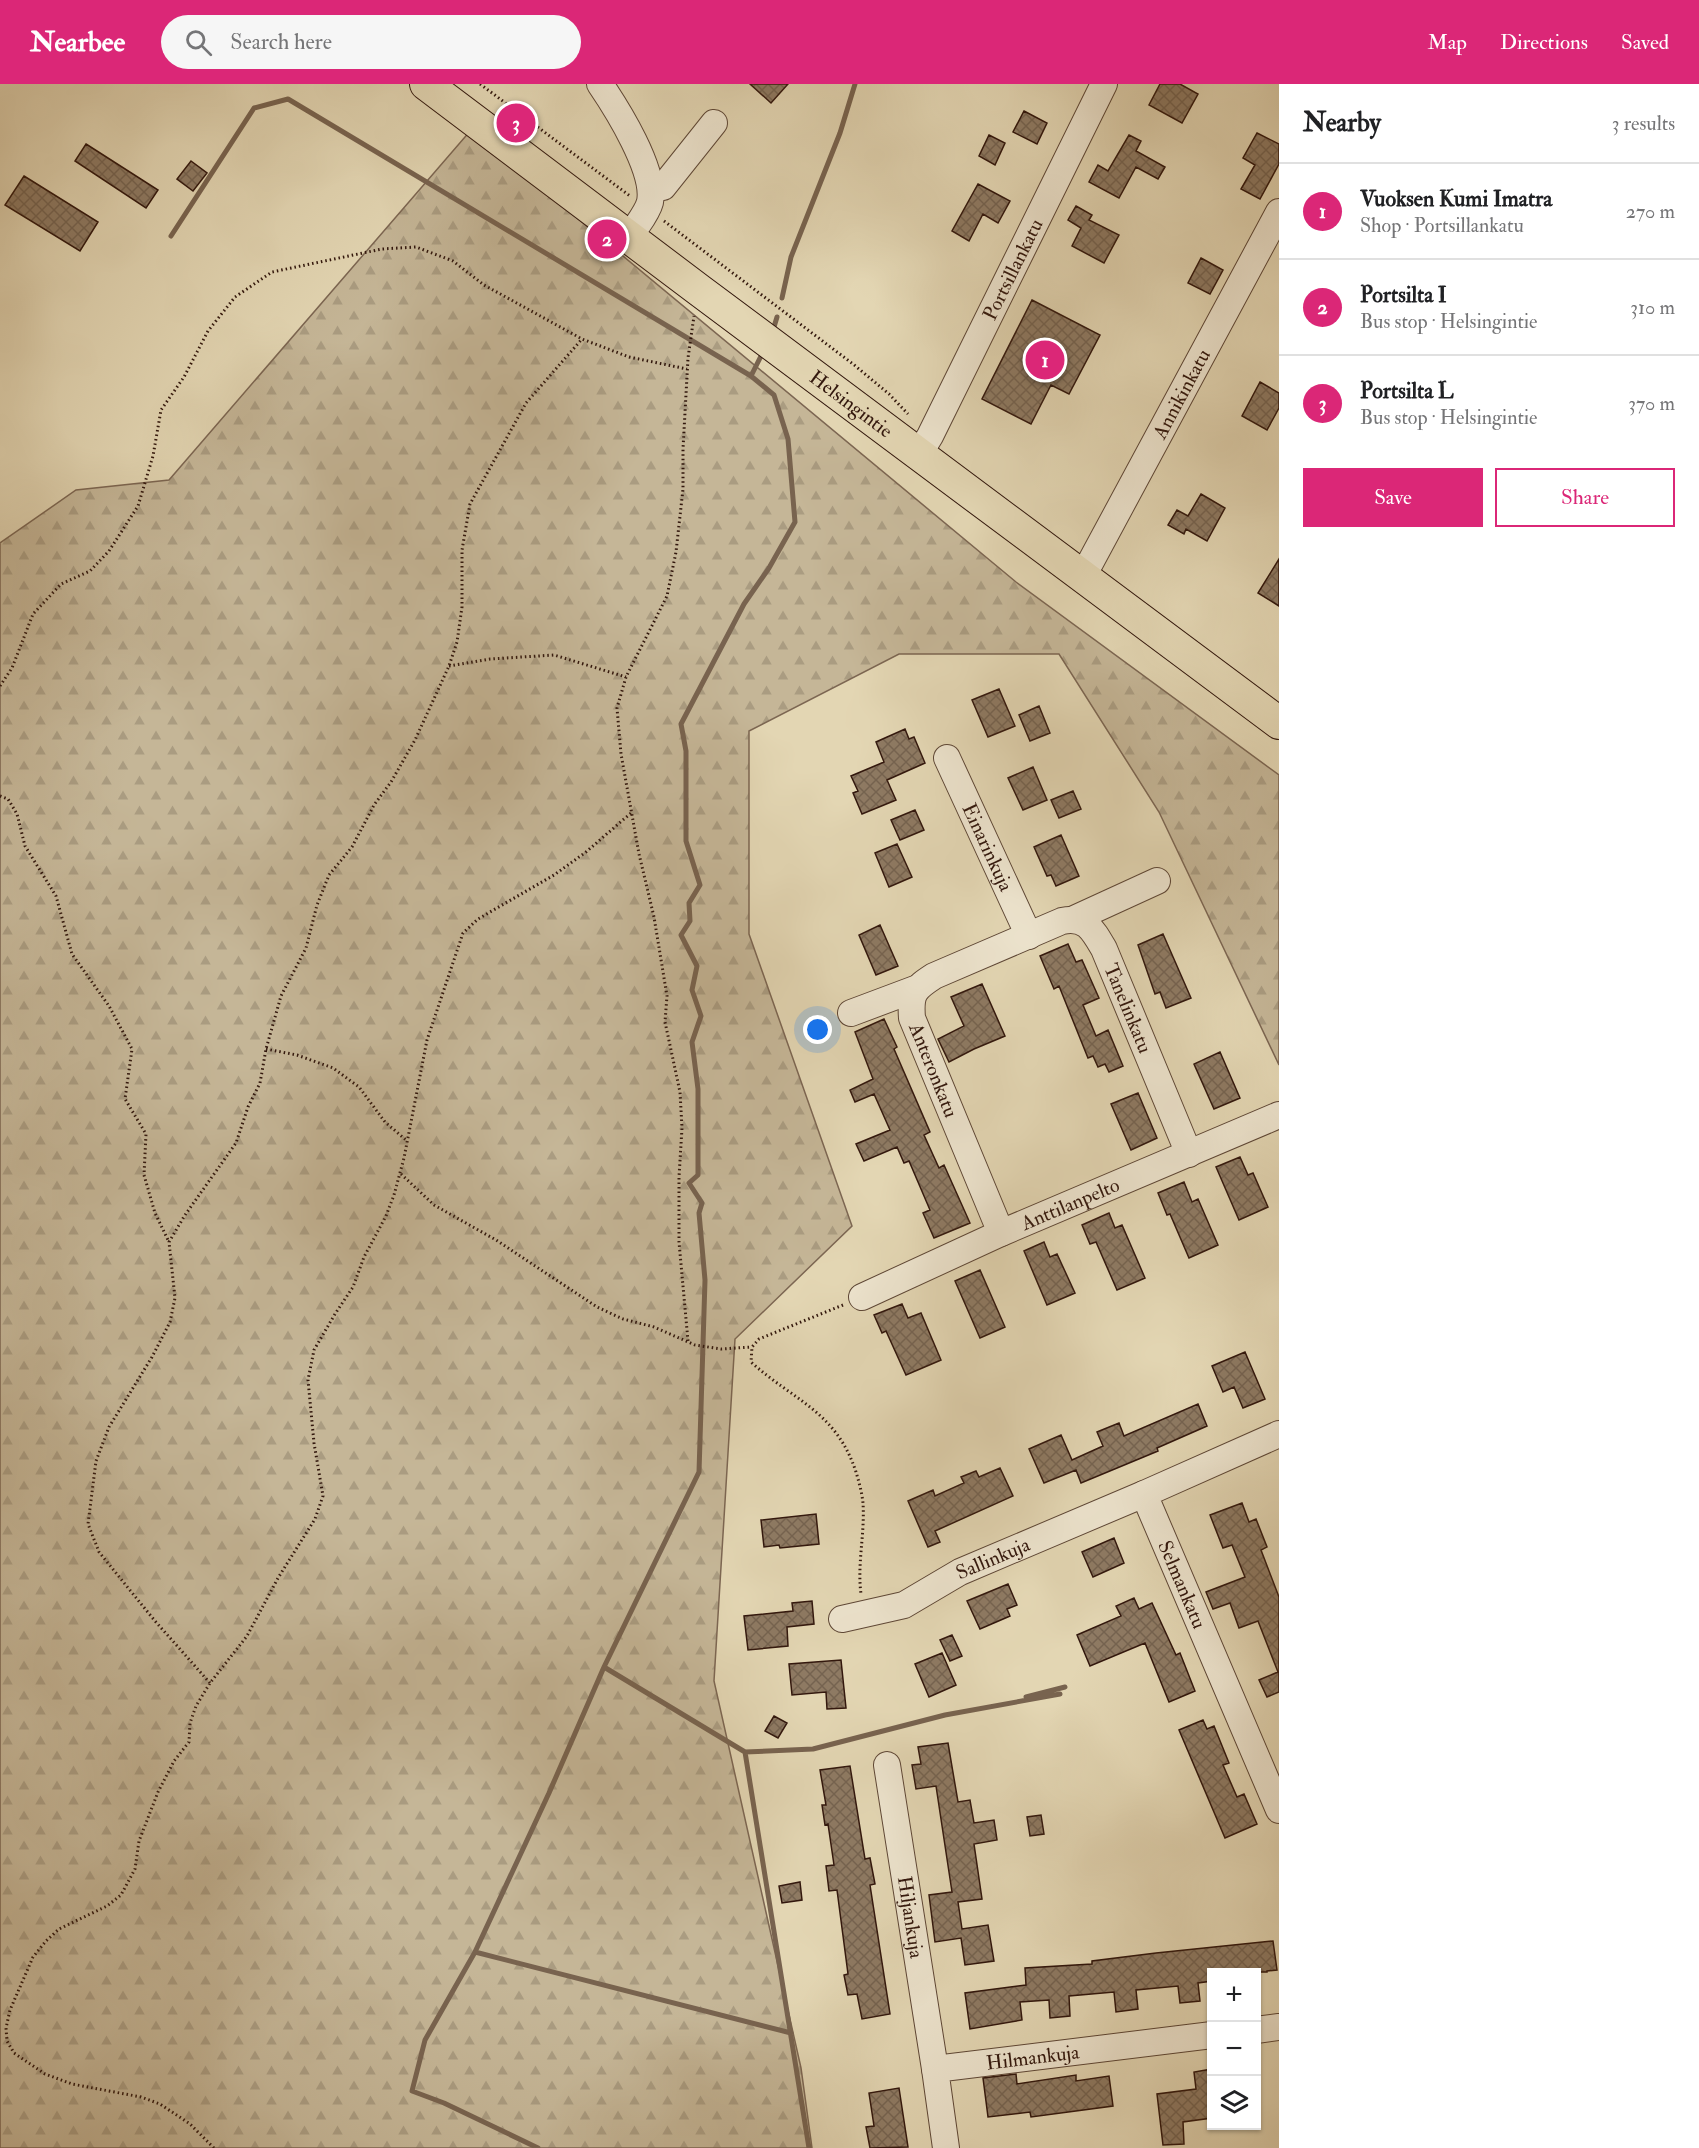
<!DOCTYPE html>
<meta charset="utf-8">
<style>
:root{--surface:#fff;--page:#f6f6f6;--text:#202124;--muted:#757577;--line:#e0e0e0;--accent:#db2777}
body{margin:0;font-family:"IM FELL Double Pica",serif;background:var(--page);color:var(--text)}
.controls{position:absolute;right:18px;bottom:18px;display:grid;overflow:hidden;border-radius:0px;box-shadow:0 2px 4px #0004}
.controls button{width:54px;height:54px;display:grid;place-items:center;padding:0;border:0;border-bottom:2px solid var(--line);background:var(--surface);color:var(--text);font:30px sans-serif}
.you{position:absolute;left:818px;top:946px;width:21px;height:21px;margin:-15px;border:4px solid #fff;border-radius:50%;background:#1a73e8;box-shadow:0 0 0 9px #1a73e833}
.badge{display:grid;place-items:center;width:39px;height:39px;border-radius:50%;background:var(--accent);color:#fff;font-size:20px;font-weight:700}
.pin{position:absolute;translate:-50% -50%;border:3px solid #fff;box-shadow:0 2px 6px #0006}
.list{margin:0;padding:0;list-style:none}
h2{display:flex;justify-content:space-between;align-items:center;height:78px;margin:0;padding:0 24px;font-size:26px}
h2 small{font-size:20px;font-weight:400;color:var(--muted)}
.list li{display:grid;grid-template-columns:39px 1fr auto;gap:18px;align-items:center;box-sizing:border-box;height:96px;padding:0 24px;border-top:2px solid var(--line)}
.list b{display:block;font-size:22px;white-space:nowrap}
.list p{margin:0;font-size:20px;white-space:nowrap;color:var(--muted)}
.list em{font-size:20px;font-style:normal;color:var(--muted)}
.actions{display:flex;gap:12px;padding:18px 24px}
.actions a{flex:1;padding:14px 0;border:2px solid var(--accent);border-radius:0px;text-align:center;font-size:21px;color:var(--accent)}
.actions .main{background:var(--accent);color:#fff}
.icon{flex:none;width:33px;height:33px;fill:none;stroke:currentColor;stroke-width:2;stroke-linecap:round;stroke-linejoin:round}
.map{position:relative;flex:none;width:1279px;height:2064px;overflow:hidden}
header{display:flex;align-items:center;gap:36px;box-sizing:border-box;height:84px;padding:0 30px;background:var(--accent);color:#fff}
header strong{font-size:28px}
nav{display:flex;gap:33px;margin-inline-start:auto;font-size:21px}
.search{width:420px;height:54px;background:var(--page);display:flex;align-items:center;gap:15px;box-sizing:border-box;padding:0 21px;border-radius:33px;color:var(--muted);font-size:22px}
main{display:flex}
aside{flex:1;background:var(--surface)}
.map>svg:first-child{display:block}
</style>
<header>
<strong>Nearbee</strong>
<div class="search"><svg class="icon" aria-label="search" viewBox="0 0 24 24"><circle cx="10" cy="10" r="6"/><path d="M15 15l6 6"/></svg>Search here</div>
<nav><a>Map</a><a>Directions</a><a>Saved</a></nav>
</header>
<main>
<div class="map">
<svg width="1279" height="2064" viewBox="0 0 1279 2064">
<defs>
<pattern id="forest-firs" width="22" height="20" patternUnits="userSpaceOnUse" patternTransform="scale(1.5)"><rect width="22" height="20" fill="#c5b697"/><path d="M5 1l3.5 6h-7zM16 11l3.5 6h-7z" fill="#aa9c81"/></pattern>
<pattern id="building-cross-hatch" width="8" height="8" patternUnits="userSpaceOnUse" patternTransform="scale(1.5)"><rect width="8" height="8" fill="#8e7a63"/><path d="M0 0l8 8M0 8l8-8" fill="none" stroke="#756350"/></pattern>
</defs>
<rect width="100%" height="100%" fill="#e3d6b3"/>
<filter id="stains"><feTurbulence type="fractalNoise" baseFrequency=".00333" numOctaves="4"/><feColorMatrix values="0 0 0 0 .2 0 0 0 0 .09 0 0 0 0 .02 0 0 0 .5 -.17"/></filter>
<radialGradient id="worn" r=".72"><stop offset=".6" stop-color="#630" stop-opacity="0"/><stop offset="1" stop-color="#630" stop-opacity=".3"/></radialGradient>
<path fill="url(#forest-firs)" stroke="#7c6652" stroke-width="1.5" d="M471 46 1016 498 1279 691V981L1159 728 1059 570H899L749 647V850L852 1142 735 1255 714 1597 801 1984 812 2064H0V459L76 406 169 396Z"/>
<g fill="none" stroke-linecap="round" stroke-linejoin="round">
<path stroke="#78634f" stroke-width="5" d="M171 152 254 24 288 15 751 292 774 311 788 355 795 438 769 484 744 520 681 640 686 667V757L700 801 689 819 690 837 681 851 697 882 692 906 701 932 692 958 698 1005V1091L689 1099 702 1119 699 1129 705 1196 699 1388 604 1583 549 1709 475 1868 425 1956 412 2007 444 2019 538 2064
M782 214 791 173 840 49 855 0
M774 243 777 233
M751 292 761 272
M604 1583 745 1668 813 1665 945 1631 1060 1610
M1026 1613 1065 1603
M745 1668 809 2064
M475 1868 791 1949"/>
</g>
<path fill="url(#building-cross-hatch)" stroke="#32170d" stroke-width="1.5" d="M750 0H788L771 19Z
M1160 0H1180L1198 10 1182 39 1149 21Z
M1024 27 1047 39 1037 60 1013 48Z
M1257 49 1279 60V80L1260 115 1241 105 1255 81 1243 74Z
M989 51 1005 59 995 81 979 72Z
M1129 51 1141 57 1136 67 1165 83 1158 95 1136 83 1119 114 1089 98 1098 81 1108 87Z
M86 60 158 106 146 124 75 77Z
M191 77 207 89 193 107 177 95Z
M24 92 98 138 80 167 5 121Z
M978 100 1010 117 998 139 983 130 969 157 952 147Z
M1076 122 1092 131 1089 136 1119 151 1104 179 1072 162 1081 144 1068 136Z
M1201 174 1223 186 1210 210 1188 199Z
M1032 216 1100 251 1069 310 1051 301 1031 340 982 315Z
M1260 298 1279 309V324L1267 346 1242 332Z
M1201 410 1225 424 1207 457 1186 445 1184 450 1168 441 1177 426 1188 432Z
M1279 475V522L1258 509Z
M999 605 1015 642 988 653 972 616Z
M1039 622 1050 649 1030 657 1019 631Z
M905 645 909 655 914 653 925 679 887 696 896 716 862 730 853 709 858 707 851 692 884 678 876 658Z
M1033 683 1047 716 1023 726 1008 694Z
M1073 707 1081 725 1059 734 1051 716Z
M915 726 924 746 900 756 891 736Z
M1061 751 1079 792 1056 802 1051 791 1047 792 1034 763Z
M897 760 912 793 889 803 875 769Z
M880 841 898 882 876 891 859 851Z
M1163 850 1191 914 1166 924 1160 908 1155 910 1138 861Z
M1068 860 1076 878 1082 876 1099 914 1083 921 1096 952 1108 946 1123 982 1109 988 1105 980 1098 983 1093 972 1088 974 1059 902 1054 905 1040 872Z
M982 900 1005 952 974 965 949 978 938 955 964 942 951 913Z
M884 935 897 963 894 965 930 1048 924 1051 939 1084 944 1081 970 1139 934 1154 923 1129 930 1126 909 1077 904 1079 897 1063 864 1077 856 1060 890 1046 874 1010 855 1018 850 1006 873 995 855 948Z
M1220 968 1240 1014 1214 1025 1194 980Z
M1138 1009 1157 1054 1131 1066 1111 1020Z
M1240 1073 1248 1091 1253 1089 1268 1123 1239 1136 1216 1083Z
M1184 1098 1192 1118 1198 1115 1218 1161 1189 1174 1170 1130 1167 1131 1158 1109Z
M1109 1129 1115 1144 1122 1141 1145 1194 1117 1206 1096 1158 1090 1160 1082 1141Z
M1044 1158 1050 1173 1057 1170 1075 1209 1047 1221 1024 1167Z
M980 1186 1005 1243 980 1254 955 1197Z
M902 1220 908 1234 921 1229 941 1276 906 1291 886 1247 882 1249 874 1231Z
M1245 1268 1265 1315 1243 1324 1234 1303 1223 1308 1212 1282Z
M1198 1320 1207 1342 1157 1364 1158 1367 1081 1399 1076 1386 1044 1399 1029 1365 1061 1351 1072 1376 1103 1362 1097 1348 1119 1339 1124 1352Z
M1000 1384 1013 1412 935 1447 940 1458 928 1463 908 1417 933 1406 935 1412 964 1399 961 1393 976 1387 979 1393Z
M1242 1419 1249 1438 1256 1435 1267 1463 1261 1466 1279 1513V1608L1267 1613 1259 1596 1278 1588 1258 1537 1239 1544 1230 1519 1213 1525 1206 1508 1245 1493 1232 1461 1223 1464 1210 1431Z
M816 1430 819 1460 780 1464 779 1461 764 1463 761 1436Z
M1114 1454 1124 1479 1093 1493 1082 1468Z
M1008 1500 1017 1521 1007 1525 1010 1532 980 1545 967 1517Z
M1134 1514 1139 1525 1152 1519 1176 1571 1180 1569 1195 1607 1169 1618 1145 1559 1090 1582 1077 1551 1121 1532 1116 1522Z
M812 1517 814 1540 787 1543 788 1562 748 1566 744 1532 793 1527 792 1519Z
M952 1551 962 1572 950 1577 940 1556Z
M942 1569 956 1601 929 1613 915 1580Z
M841 1576 846 1624 827 1625 826 1608 792 1611 789 1580Z
M774 1632 787 1639 778 1654 765 1647Z
M1203 1636 1207 1645 1214 1642 1229 1679 1223 1681 1237 1713 1244 1710 1257 1740 1225 1754 1179 1646Z
M948 1659 958 1718 970 1716 974 1739 994 1736 997 1756 974 1760 982 1815 958 1818 962 1845 988 1841 994 1877 965 1881 961 1854 935 1858 929 1811 952 1808 936 1702 916 1705 912 1681 921 1680 918 1663Z
M850 1682 865 1775 870 1774 875 1800 870 1801 890 1930 862 1935 857 1910 848 1911 844 1891 848 1890 837 1806 829 1807 826 1782 834 1781 828 1740 825 1741 822 1721H826L820 1686Z
M1041 1731 1044 1750 1030 1752 1027 1733Z
M800 1798 802 1816 782 1819 779 1802Z
M1273 1857 1277 1886 1267 1887V1888H1212V1897L1198 1899 1200 1917 1180 1919 1178 1902 1136 1906 1138 1925 1116 1928 1114 1908 1069 1912 1070 1932 1050 1934 1049 1916 1020 1918 1022 1936 970 1945 965 1909 1026 1901 1025 1884 1092 1880V1877L1156 1869Z
M1212 1985V2034L1183 2038 1184 2060 1163 2061 1157 2010 1196 2005 1194 1988Z
M1016 1990 1017 2000 1076 1991V1997L1109 1992 1113 2022 1031 2033 1030 2028 988 2033 983 1994Z
M899 2004 908 2063 870 2064 866 2043 874 2042 869 2009Z"/>
<g fill="none" stroke-linecap="round" stroke-linejoin="round">
<g stroke="#5e4736" stroke-width="28">
<g id="minor">
<path d="M600 0C617 25 656 87 650 118 647 130 635 143 629 154"/>
<path d="M651 105 663 103 714 39"/>
<path id="s1" d="M919 370 930 352 1104 0"/>
<path id="s2" d="M1083 492 1279 128"/>
<path id="s3" d="M947 674 1029 852"/>
<path d="M1074 835 1157 797"/>
<path d="M851 929 915 905"/>
<path id="s4" d="M1001 1149 912 934C910 909 914 905 934 892L1062 837C1086 832 1093 846 1104 865L1189 1070"/>
<path id="s5" d="M862 1213 1001 1149 1279 1031"/>
<path id="s6" d="M1279 1350 1144 1410 1279 1726"/>
<path id="s7" d="M842 1535 904 1521 960 1488 1144 1410"/>
<path id="s8" d="M887 1681 935 1985"/>
<path d="M1256 1946 1279 1943"/>
<path id="s9" d="M946 2064 935 1985 1212 1951"/>
</g>
</g>
<g stroke="#32170d" stroke-width="34">
<g id="major">
<path id="s10" d="M426 0 699 206 1279 639"/>
</g>
</g>
<path stroke="#32170d" stroke-width="3" stroke-dasharray="1.5 3" stroke-linecap="butt" d="M480 0 630 112
M664 137 853 280 889 310 908 330
M449 582 490 575 554 571 626 593
M0 602 12 584 33 530 61 500 90 487 109 467 138 422 153 372 161 326 184 293 208 247 235 213 272 188 382 165 416 163 453 177 484 201 582 255 629 273 687 285
M0 712 8 715 17 730 25 762 56 812 72 870 109 922 132 965 125 1015 146 1050 144 1091 155 1129 169 1158
M266 965 297 971 333 984 359 1003 385 1038 406 1056
M401 1090 434 1121 496 1156 597 1223 623 1235 654 1243 695 1261 721 1265 752 1263
M843 1221 759 1255 752 1263 751 1278C794 1317 836 1327 856 1388 859 1398 862 1409 863 1419 865 1450 857 1480 861 1510
M688 1257 679 1158V1093L682 1044 680 1008 665 938 667 912 654 833 639 770 621 670 617 624 626 593 667 512 676 468 683 405V365L688 274 694 232
M210 1599 155 1537 99 1468 88 1440 96 1377 109 1343 152 1273 170 1238 175 1214 169 1158 185 1131 236 1059 248 1023 260 999 266 965 281 912 306 864 317 821 329 791 352 763 374 721 391 698 415 656 449 582 457 558 462 523V466L470 420 526 319 582 255
M214 2064 190 2040 160 2020 141 2013 72 2000 45 1990 14 1969 7 1957 6 1944 10 1926 33 1873 46 1857 59 1845 107 1822 121 1811 135 1785 139 1757 158 1708 174 1677 189 1658 190 1639 196 1622 210 1599 247 1552 278 1494 315 1435 323 1412 314 1359 308 1296 314 1266 335 1230 353 1203 364 1173 386 1132 394 1111 404 1074 427 956 463 849 478 835 554 791 586 768 631 729"/>
<use href="#minor" stroke="#ede4ce" stroke-width="26"/>
<use href="#major" stroke="#e3d6b3" stroke-width="32"/>
</g>
<g text-anchor="middle" stroke-width="4.5" stroke-linejoin="round" paint-order="stroke">
<g font-size="20" fill="#32170d" stroke="#ede4ce">
<text dy="7" stroke="none"><textPath href="#s1" startOffset="207">Portsillankatu</textPath></text>
<text dy="7" stroke="none"><textPath href="#s2" startOffset="207">Annikinkatu</textPath></text>
<text dy="7" stroke="none"><textPath href="#s10" startOffset="532">Helsingintie</textPath></text>
<text dy="7" stroke="none"><textPath href="#s3" startOffset="98">Einarinkuja</textPath></text>
<text dy="7" stroke="none"><textPath href="#s4" startOffset="543">Tanelinkatu</textPath></text>
<text transform="translate(934 986) rotate(68)" y="7">Anteronkatu</text>
<text dy="7" stroke="none"><textPath href="#s5" startOffset="228">Anttilanpelto</textPath></text>
<text dy="7" stroke="none"><textPath href="#s7" startOffset="164">Sallinkuja</textPath></text>
<text dy="7" stroke="none"><textPath href="#s6" startOffset="246">Selmankatu</textPath></text>
<text dy="7" stroke="none"><textPath href="#s8" startOffset="154">Hiljankuja</textPath></text>
<text dy="7" stroke="none"><textPath href="#s9" startOffset="178">Hilmankuja</textPath></text>
</g>
</g>
<rect width="100%" height="100%" filter="url(#stains)"/>
<rect width="100%" height="100%" fill="url(#worn)"/>
</svg>
<div class="controls">
<button>+</button>
<button>−</button>
<button><svg class="icon" aria-label="layers" viewBox="0 0 24 24"><path d="M12 4l9 5-9 5-9-5zM3 14l9 5 9-5"/></svg></button>
</div>
<div class="you"></div>
<div class="pin badge" style="left:1045px;top:276px">1</div>
<div class="pin badge" style="left:607px;top:155px">2</div>
<div class="pin badge" style="left:516px;top:39px">3</div>
</div>
<aside>
<h2>Nearby<small>3 results</small></h2>
<ul class="list">
<li><span class="badge">1</span><div><b>Vuoksen Kumi Imatra</b><p>Shop · Portsillankatu</p></div><em>270 m</em></li>
<li><span class="badge">2</span><div><b>Portsilta I</b><p>Bus stop · Helsingintie</p></div><em>310 m</em></li>
<li><span class="badge">3</span><div><b>Portsilta L</b><p>Bus stop · Helsingintie</p></div><em>370 m</em></li>
</ul>
<div class="actions"><a class="main">Save</a><a>Share</a></div>
</aside>
</main>
